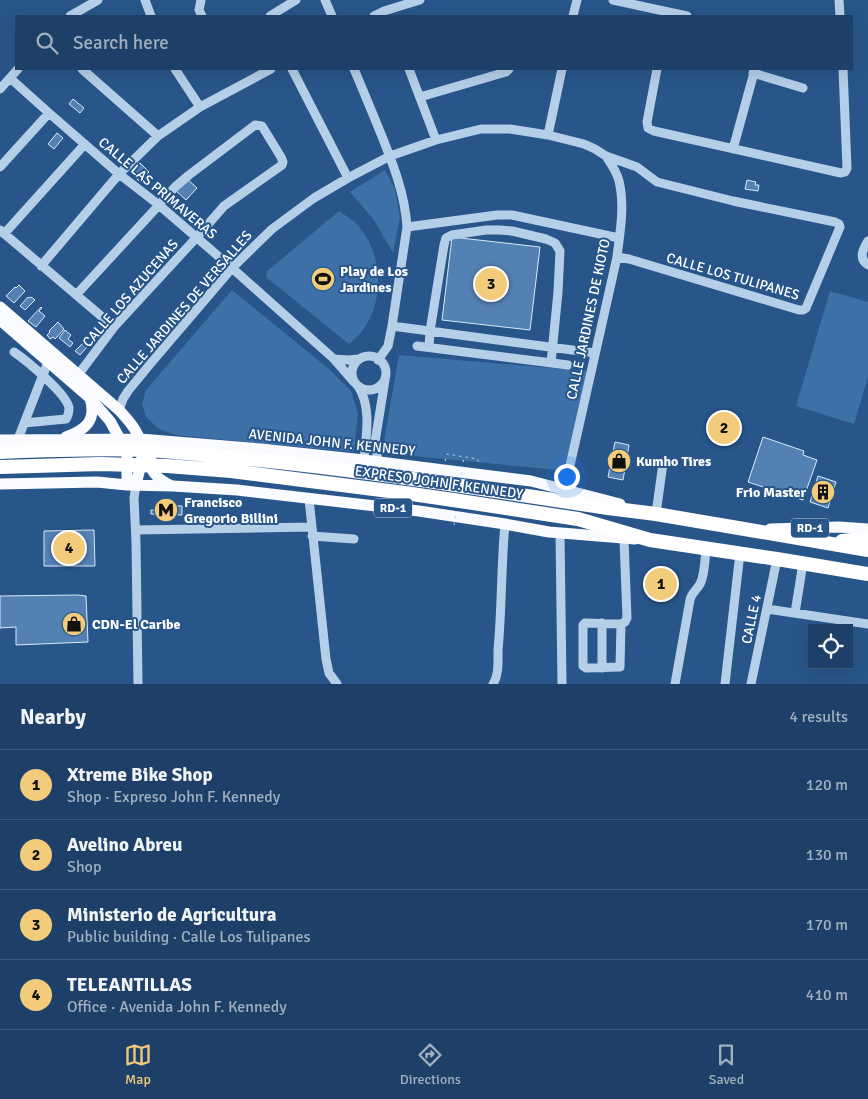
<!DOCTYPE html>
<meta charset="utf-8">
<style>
:root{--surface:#1e4068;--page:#2b4b71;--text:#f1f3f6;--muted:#a1afc0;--line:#3c597c;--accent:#f2cc7b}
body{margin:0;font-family:Signika,sans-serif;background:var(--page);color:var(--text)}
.controls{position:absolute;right:15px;bottom:15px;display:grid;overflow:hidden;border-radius:0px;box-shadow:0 5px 20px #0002}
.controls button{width:45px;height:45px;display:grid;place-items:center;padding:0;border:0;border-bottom:1px solid var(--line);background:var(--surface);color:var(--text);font:25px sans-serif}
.you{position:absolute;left:566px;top:476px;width:18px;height:18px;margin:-12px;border:4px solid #fff;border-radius:50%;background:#1a73e8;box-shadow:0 0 0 8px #1a73e833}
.badge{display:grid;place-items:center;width:32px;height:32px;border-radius:50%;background:var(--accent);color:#111;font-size:16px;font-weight:700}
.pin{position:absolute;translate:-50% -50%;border:2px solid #fff;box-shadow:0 1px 5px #0006}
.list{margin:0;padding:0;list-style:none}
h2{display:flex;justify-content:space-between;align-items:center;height:65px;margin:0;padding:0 20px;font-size:21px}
h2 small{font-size:16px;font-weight:400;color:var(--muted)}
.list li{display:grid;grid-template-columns:32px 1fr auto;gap:15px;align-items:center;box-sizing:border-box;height:70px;padding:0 20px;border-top:1px solid var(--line)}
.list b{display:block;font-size:19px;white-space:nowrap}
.list p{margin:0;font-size:16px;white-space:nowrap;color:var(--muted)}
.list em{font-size:16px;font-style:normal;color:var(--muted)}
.icon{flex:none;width:28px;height:28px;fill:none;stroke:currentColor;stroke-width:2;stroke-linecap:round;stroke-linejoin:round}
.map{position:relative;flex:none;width:868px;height:684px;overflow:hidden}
.search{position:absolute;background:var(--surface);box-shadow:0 5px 20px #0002;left:15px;right:15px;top:15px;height:55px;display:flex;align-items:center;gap:12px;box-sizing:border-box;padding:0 18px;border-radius:0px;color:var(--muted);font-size:19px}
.sheet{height:345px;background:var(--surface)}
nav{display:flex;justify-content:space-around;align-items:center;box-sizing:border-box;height:70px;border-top:1px solid var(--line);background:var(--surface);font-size:14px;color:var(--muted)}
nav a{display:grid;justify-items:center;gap:2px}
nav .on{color:var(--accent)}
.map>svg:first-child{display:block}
</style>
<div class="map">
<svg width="868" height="684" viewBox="0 0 868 684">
<rect width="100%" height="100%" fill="#28568a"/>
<path fill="#3c70a7" d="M385 170 395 189 400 218 393 253 374 220 350 192Z
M339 211C346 216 355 221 360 228 387 261 384 318 349 344L266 277 267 271 272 267Z
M232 290 329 369 351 391 358 413 354 452 175 435 159 429 146 417 142 404 146 390Z
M830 291 868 302V377L854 424 796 406Z
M399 355 588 371 567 462 558 470 382 453Z"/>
<path fill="#5481b3" stroke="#dae8f7" d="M73 99 84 108 80 113 69 104Z
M57 133 63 138 54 149 48 144Z
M140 163 149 172 144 178 142 177 139 181 135 177 138 174 133 170Z
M186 178 197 188 186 200 175 190Z
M747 180 756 182 755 185H759L758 191 745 189Z
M452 237 540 247 530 330 442 320Z
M19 285 25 291 14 303 6 296 15 287 16 288Z
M28 297 29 298 31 297 35 300 25 310 20 306Z
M41 307 42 308 39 311 45 316 36 327 28 321Z
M58 322 64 329 55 339 53 337 50 339 47 335 50 332 49 331Z
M65 330 71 335 68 339 73 343 70 347 59 338Z
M83 343 87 347 80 355 75 351Z
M763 437 804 451 803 455 817 460 803 500 748 482Z
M615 442 629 445 623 480 608 477Z
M818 476 836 482 828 508 810 502Z
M156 505 182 506V515L151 514V510H155Z
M94 530 95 566H44V531Z
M77 595 86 596 88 642 16 645V627L0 628V596Z"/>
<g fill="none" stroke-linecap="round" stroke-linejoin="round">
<path stroke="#b6cfe9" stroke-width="1" stroke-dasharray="2.5 4" stroke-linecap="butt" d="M445 461 447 454 478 459V463"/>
<path stroke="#b6cfe9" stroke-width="9" d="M145 0 151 16
M201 0 199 10 202 16
M325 0 332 16
M613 0 687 16
M839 0 840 16
M70 16 98 0
M270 16 296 0
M374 16 384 11 420 0
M573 16 577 0
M82 69 158 136
M175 69 200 107
M292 69 348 178
M354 69C363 90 372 112 381 134 393 164 405 194 407 227L392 326 388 346 378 360
M409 69 436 140
M657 69 647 122 648 128 654 131 841 173 845 172 847 168 843 69
M753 73 803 88
M10 78 49 113 119 174 159 205 232 268 334 359 354 382
M0 89 18 69
M420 97 506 72 509 69
M548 135 562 69
M733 149 755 69
M0 167 49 113
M407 227 497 215H512L619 238
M0 230 114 327
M4 234 85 144
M868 241C863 249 858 259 868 265
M41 266 119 174 158 136 200 107 271 69
M76 295 159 205 175 187 189 175 255 125 262 126 281 157 283 162 282 165 224 206 196 238 114 327 78 375
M392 326 595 353
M417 346 568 365
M429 347 430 331 444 245 446 238 452 235 486 230H499L512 231 546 239 555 243 560 251 558 292 551 363
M14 352C27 361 67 394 69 408 69 413 68 416 66 419L24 423
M352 373a17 17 0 1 1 34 0a17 17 0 1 1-34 0Z
M334 359 348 360 359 359
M358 386C372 407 366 436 364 460
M119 410 123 399 128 391 151 363 232 268 272 229 314 198 348 178 390 156 436 140 481 129H510L548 135 584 144 595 149 606 156 637 167 657 182 733 201 835 222 839 224 840 227 806 308 803 310H799L629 259 617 257
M18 439 48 362
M378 462 375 442 385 380
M136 485 134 498 136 542 138 684
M566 490 569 470 617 257C620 232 625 206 619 181 617 172 611 164 606 156
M309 499 326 659 329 673 337 684
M656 514 663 463
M136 530 312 527
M560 533 562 684
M312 536 354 539
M767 609 868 624
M795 613 803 563
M602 623V668
M621 624 620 667 586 668 583 666V625L585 623 621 624 625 622 627 618 624 539
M493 684C499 675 498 661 498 650 502 608 501 566 505 524
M675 684 690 600C691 593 697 590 700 584 705 575 705 558 706 548
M725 684 740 553
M751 684 777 559"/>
<path stroke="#f9fbfe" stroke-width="11" d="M0 307 119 410C130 422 143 436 142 454 142 464 138 475 136 485
M0 320 90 398 110 421 127 452V485
M66 437C85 430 97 421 90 398
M0 440 140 439 261 449 364 460 531 481 620 504
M159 446C149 452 147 465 155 474 159 480 166 483 172 486
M0 484 97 482 127 485 173 486 237 490 419 511 505 524 549 532 635 539
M770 529 839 527 868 529"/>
<path stroke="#fff" stroke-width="14" d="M455 485 608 508 656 514 868 550
M453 500 578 519 650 540 777 559 868 574
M842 541 862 539H868"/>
<path stroke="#b6cfe9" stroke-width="1" stroke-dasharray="2.5 4" stroke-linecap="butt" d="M461 475 464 457
M454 525 456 511"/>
<path stroke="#fff" stroke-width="14" d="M0 452C48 450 97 448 145 450 172 451 200 455 228 457 304 464 379 474 455 485
M0 467 101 464 167 466 231 471 405 493 453 500"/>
</g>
<defs>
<g id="stadium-disc" transform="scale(1.25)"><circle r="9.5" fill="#f2cc7b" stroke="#28568a"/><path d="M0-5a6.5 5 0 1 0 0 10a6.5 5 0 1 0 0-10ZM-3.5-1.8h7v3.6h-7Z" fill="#111"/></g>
<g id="shop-disc" transform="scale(1.25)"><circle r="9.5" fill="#f2cc7b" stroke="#28568a"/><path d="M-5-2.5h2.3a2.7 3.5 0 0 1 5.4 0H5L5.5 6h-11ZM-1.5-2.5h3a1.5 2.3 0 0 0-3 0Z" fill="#111"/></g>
<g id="building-disc" transform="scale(1.25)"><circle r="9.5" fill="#f2cc7b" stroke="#28568a"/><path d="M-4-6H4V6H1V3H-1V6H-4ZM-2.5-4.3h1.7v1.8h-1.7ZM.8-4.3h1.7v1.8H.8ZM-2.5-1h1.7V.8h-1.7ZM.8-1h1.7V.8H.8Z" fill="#111"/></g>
<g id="metro-disc" transform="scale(1.25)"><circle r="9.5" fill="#f2cc7b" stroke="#28568a"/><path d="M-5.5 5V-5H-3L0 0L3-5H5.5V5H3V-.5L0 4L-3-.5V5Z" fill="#111"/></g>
</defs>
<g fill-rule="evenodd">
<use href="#stadium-disc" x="323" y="279"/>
<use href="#shop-disc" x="619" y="461"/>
<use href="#building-disc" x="823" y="492"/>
<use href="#metro-disc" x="166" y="510"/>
<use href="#shop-disc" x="74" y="624"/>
</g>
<g text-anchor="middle" stroke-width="4" stroke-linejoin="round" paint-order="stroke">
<g fill="#28568a" stroke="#beccdc" stroke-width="1">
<rect x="374" y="498.5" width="38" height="19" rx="4"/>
<rect x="791" y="518.5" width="38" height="19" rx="4"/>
</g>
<g font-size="12" font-weight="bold" fill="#fff">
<text x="393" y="512">RD-1</text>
<text x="810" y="532">RD-1</text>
</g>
<g font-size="14" fill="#fff" stroke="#28568a">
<text transform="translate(158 188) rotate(40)" y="5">CALLE LAS PRIMAVERAS</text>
<text transform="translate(733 276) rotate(16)" y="5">CALLE LOS TULIPANES</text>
<text transform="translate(130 293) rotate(-49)" y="5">CALLE LOS AZUCENAS</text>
<text transform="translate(184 307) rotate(-49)" y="5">CALLE JARDINES DE VERSALLES</text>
<text transform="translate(588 319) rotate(-78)" y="5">CALLE JARDINES DE KIOTO</text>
<text transform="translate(332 442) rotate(6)" y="5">AVENIDA JOHN F. KENNEDY</text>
<text transform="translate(439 482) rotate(8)" y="5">EXPRESO JOHN F. KENNEDY</text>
<text transform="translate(751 619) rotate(-78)" y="5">CALLE 4</text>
</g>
<g font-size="14" font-weight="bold" fill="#fff" stroke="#28568a" text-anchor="start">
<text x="340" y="276">Play de Los<tspan x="340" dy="16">Jardines</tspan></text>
<text x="636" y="466">Kumho Tires</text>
<text x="806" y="497" text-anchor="end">Frio Master</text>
<text x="184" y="507">Francisco<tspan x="184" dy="16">Gregorio Billini</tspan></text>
<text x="92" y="629">CDN-El Caribe</text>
</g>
</g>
</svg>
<div class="controls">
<button><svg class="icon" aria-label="locate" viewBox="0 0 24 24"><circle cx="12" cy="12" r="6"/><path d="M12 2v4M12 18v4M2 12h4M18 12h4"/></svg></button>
</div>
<div class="you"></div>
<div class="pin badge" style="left:661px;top:584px">1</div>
<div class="pin badge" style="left:724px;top:428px">2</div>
<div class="pin badge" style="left:491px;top:284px">3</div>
<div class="pin badge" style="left:69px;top:548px">4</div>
<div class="search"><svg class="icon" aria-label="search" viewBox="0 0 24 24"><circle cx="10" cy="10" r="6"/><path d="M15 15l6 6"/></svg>Search here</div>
</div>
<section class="sheet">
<h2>Nearby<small>4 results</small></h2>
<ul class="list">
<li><span class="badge">1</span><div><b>Xtreme Bike Shop</b><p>Shop · Expreso John F. Kennedy</p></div><em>120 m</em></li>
<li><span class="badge">2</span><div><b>Avelino Abreu</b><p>Shop</p></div><em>130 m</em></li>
<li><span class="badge">3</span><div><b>Ministerio de Agricultura</b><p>Public building · Calle Los Tulipanes</p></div><em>170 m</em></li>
<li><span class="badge">4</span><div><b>TELEANTILLAS</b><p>Office · Avenida John F. Kennedy</p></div><em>410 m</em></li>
</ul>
</section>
<nav>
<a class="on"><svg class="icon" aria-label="map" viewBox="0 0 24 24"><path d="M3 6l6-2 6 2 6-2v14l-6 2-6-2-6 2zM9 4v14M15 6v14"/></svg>Map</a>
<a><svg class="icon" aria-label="directions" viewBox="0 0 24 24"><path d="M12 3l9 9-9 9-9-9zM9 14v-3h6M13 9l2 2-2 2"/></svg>Directions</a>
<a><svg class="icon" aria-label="saved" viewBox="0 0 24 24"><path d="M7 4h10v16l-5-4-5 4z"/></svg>Saved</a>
</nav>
